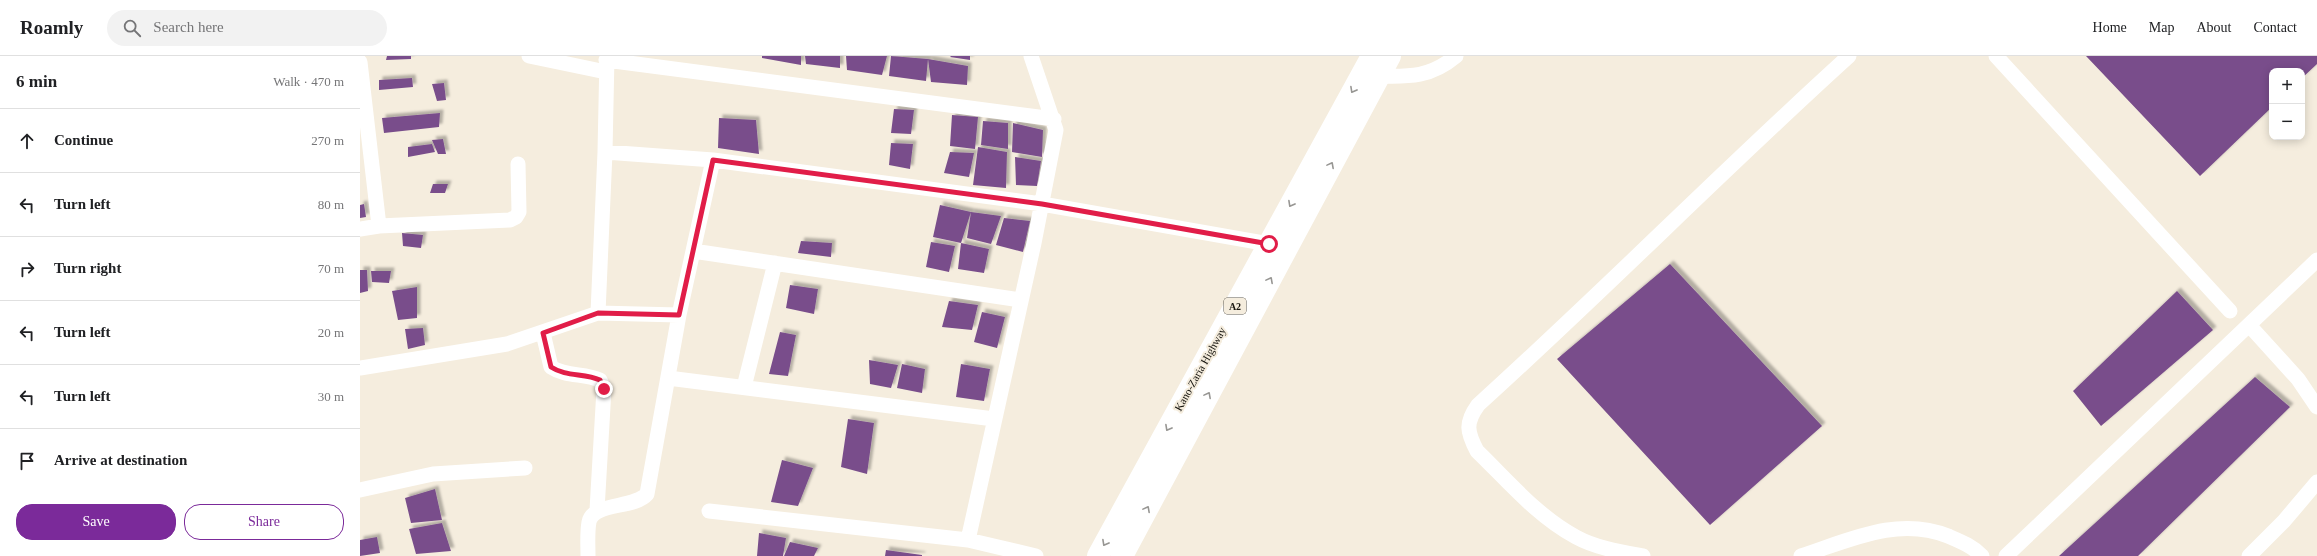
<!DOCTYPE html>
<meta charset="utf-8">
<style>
:root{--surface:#fff;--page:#f2f2f2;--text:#202124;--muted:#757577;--line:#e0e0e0;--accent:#7b2a9a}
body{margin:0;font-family:"Times New Roman",serif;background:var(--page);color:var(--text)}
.controls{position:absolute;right:12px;top:12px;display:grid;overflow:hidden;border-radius:8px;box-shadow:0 2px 10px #0003}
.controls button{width:36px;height:36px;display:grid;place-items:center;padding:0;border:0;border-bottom:1px solid var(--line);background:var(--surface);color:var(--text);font:20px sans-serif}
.stop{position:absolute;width:12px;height:12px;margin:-9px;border:3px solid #e11d48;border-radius:50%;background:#fff}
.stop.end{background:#e11d48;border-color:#fff;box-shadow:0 1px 4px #0008}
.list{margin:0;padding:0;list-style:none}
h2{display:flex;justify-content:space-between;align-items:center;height:52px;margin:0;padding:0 16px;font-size:17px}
h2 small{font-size:13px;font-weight:400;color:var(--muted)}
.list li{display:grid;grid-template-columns:26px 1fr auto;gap:12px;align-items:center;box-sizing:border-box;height:64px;padding:0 16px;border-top:1px solid var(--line)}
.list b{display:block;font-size:15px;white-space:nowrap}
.list em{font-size:13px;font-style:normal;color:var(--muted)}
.actions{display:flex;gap:8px;padding:12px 16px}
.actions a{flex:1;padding:9px 0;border:1px solid var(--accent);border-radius:16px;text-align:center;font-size:14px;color:var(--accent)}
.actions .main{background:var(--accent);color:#fff}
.icon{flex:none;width:22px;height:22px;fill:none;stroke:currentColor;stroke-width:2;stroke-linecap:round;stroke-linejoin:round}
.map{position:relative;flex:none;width:1957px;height:500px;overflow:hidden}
header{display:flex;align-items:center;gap:24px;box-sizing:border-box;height:56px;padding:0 20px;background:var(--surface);border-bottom:1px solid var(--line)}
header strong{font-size:19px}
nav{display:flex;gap:22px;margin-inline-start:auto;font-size:14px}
.search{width:280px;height:36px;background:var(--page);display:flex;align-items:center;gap:10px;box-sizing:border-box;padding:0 14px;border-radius:22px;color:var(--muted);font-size:15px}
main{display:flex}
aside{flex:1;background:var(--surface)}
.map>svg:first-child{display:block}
</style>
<header>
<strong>Roamly</strong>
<div class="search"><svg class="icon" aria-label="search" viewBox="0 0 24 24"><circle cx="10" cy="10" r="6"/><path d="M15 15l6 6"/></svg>Search here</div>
<nav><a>Home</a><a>Map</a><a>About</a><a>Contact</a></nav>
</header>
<main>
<aside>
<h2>6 min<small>Walk · 470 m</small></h2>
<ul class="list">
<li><svg class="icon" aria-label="ahead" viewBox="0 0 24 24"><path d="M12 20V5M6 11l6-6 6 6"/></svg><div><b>Continue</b></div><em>270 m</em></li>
<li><svg class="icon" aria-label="left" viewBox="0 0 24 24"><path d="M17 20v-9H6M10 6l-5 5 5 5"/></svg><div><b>Turn left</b></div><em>80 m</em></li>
<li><svg class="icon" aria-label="right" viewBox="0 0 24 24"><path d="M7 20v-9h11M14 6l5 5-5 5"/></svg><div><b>Turn right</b></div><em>70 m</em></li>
<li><svg class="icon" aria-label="left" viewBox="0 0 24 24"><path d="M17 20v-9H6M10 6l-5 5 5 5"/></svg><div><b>Turn left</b></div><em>20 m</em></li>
<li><svg class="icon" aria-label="left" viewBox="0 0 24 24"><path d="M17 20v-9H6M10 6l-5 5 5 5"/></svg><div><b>Turn left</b></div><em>30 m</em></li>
<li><svg class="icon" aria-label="arrive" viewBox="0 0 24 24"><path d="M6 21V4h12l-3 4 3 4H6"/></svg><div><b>Arrive at destination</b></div></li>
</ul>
<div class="actions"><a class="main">Save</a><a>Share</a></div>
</aside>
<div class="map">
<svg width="1957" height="500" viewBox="0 0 1957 500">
<defs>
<filter id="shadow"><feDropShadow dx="3.5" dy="-3.5" stdDeviation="1" flood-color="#0004"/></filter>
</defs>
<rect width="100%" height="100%" fill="#f5edde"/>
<path fill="#794e8b" filter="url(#shadow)" d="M27 0H51V3L26 4Z
M402 0H441V9L402 2Z
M445 0H480V12L446 8Z
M486 0H527L522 19 487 14Z
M531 0 568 3 566 25 529 20Z
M591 0H610V4L590 1Z
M1726 0H1957V8L1942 22V15H1912V51L1840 120Z
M568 3 608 10 607 29 571 26Z
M52 22 53 31 19 34V24Z
M84 27 86 44 77 45 72 28Z
M534 53 554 54 551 78 531 77Z
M80 57 79 71 24 77 22 62Z
M592 59 618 61 615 93 590 90Z
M359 62 396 64 399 98 358 92Z
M623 65 648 67V93L621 89Z
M653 67 683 74 682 101 652 96Z
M83 83 86 98H78L72 84Z
M531 87 553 88 550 113 529 109Z
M72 88 75 96 48 101V91Z
M618 91 647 96 646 132 613 129Z
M590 96 614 97 609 121 584 117Z
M655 101 681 105 677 130 656 129Z
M73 128H88L85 137H70Z
M4 148 6 161 0 162V149Z
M580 149 611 156 601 187 629 193 624 217 598 213 601 187 573 181Z
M611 156 641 160 631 188 607 182Z
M644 162 670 165 663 196 636 189Z
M42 177 63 179 61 192 43 190Z
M441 185 472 187 471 201 438 197Z
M571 186 595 190 589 216 566 211Z
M1310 208 1462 370 1350 469 1197 303Z
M0 214H7L8 235 0 237Z
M11 215H31L29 227 12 226Z
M430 229 458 233 454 258 426 252Z
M57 231V262L38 264 32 235Z
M1817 235 1853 274 1741 370 1713 335Z
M589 245 618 249 612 274 582 271Z
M622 256 645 261 637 292 614 286Z
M63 272 65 289 48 293 45 273Z
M420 276 436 279 428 320 409 318Z
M509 304 538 309 531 332 510 328Z
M542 308 565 313 562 337 537 332Z
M601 308 630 313 624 345 596 341Z
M1895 321 1930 351 1778 500H1699Z
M488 363 514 367 507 418 481 411Z
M422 404 453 412 438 450 411 446Z
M75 433 82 464 51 467 45 442Z
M82 467 91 495 56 498 49 473Z
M399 477 426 482 423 500H397Z
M17 481 20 497 0 500V484Z
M430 486 458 492 454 500H424Z
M526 494 562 499V500H525Z"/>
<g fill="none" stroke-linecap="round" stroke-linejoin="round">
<path stroke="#fff" stroke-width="15" d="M169 0 246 16
M1636 0 1870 255
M246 4 694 63
M0 6 19 170
M1019 20C1050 21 1071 21 1096 0
M245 96 353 104 682 148 909 188
M0 173 19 170 150 164 156 161 159 156 158 108
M333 195 661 244
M238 257 245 96 247 0
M1889 269 1938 323 1957 351
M183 277 191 311C206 321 224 317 240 324L244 333 237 454
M0 312 147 288 238 257 319 259
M308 322 634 363
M384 331 415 207
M0 434 73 418 165 412
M349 455 608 484 676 500
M608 484 674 187 696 74 671 0
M228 500C228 489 227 477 229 466 233 446 274 453 287 438L319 259 353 104
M1283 500C1261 496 1236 492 1216 481 1177 460 1148 425 1117 395 1107 376 1105 367 1118 349 1244 235 1363 114 1489 0
M1441 500C1490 484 1538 460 1588 480 1602 486 1612 490 1622 500
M1646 500 1957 204
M1889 500 1924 465 1957 426"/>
<path stroke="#fff" stroke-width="22" d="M738 500 1012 0
M762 500 1030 0"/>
</g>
<defs><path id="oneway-chevron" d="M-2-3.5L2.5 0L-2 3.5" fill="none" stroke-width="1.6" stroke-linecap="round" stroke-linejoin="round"/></defs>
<g stroke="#979693">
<use href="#oneway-chevron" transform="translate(993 34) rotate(119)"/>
<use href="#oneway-chevron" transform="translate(971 109) rotate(-62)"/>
<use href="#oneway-chevron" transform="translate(931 148) rotate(119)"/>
<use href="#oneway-chevron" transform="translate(910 224) rotate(-62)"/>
<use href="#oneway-chevron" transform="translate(848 339) rotate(-62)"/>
<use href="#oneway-chevron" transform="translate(808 372) rotate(119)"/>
<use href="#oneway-chevron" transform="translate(787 453) rotate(-62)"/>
<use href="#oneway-chevron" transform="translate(745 487) rotate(119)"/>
</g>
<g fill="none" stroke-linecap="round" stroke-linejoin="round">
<path stroke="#e11d48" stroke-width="5" d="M244 333 240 324C224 317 206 321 191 311L183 277 238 257 319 259 353 104 682 148 909 188"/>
</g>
<g text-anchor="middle" stroke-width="4" stroke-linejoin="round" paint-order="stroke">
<rect fill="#f5edde" stroke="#5a564d" stroke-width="1" x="864" y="242" width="22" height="16" rx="3"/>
<g font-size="10" font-weight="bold" fill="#17150f">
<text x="875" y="254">A2</text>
</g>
<g font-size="11" fill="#17150f" stroke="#f5edde">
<text transform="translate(840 313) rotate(-61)" y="4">Kano-Zaria Highway</text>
</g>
</g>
</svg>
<div class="controls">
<button>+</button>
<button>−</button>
</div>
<div class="stop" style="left:909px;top:188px"></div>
<div class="stop end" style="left:244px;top:333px"></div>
</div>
</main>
